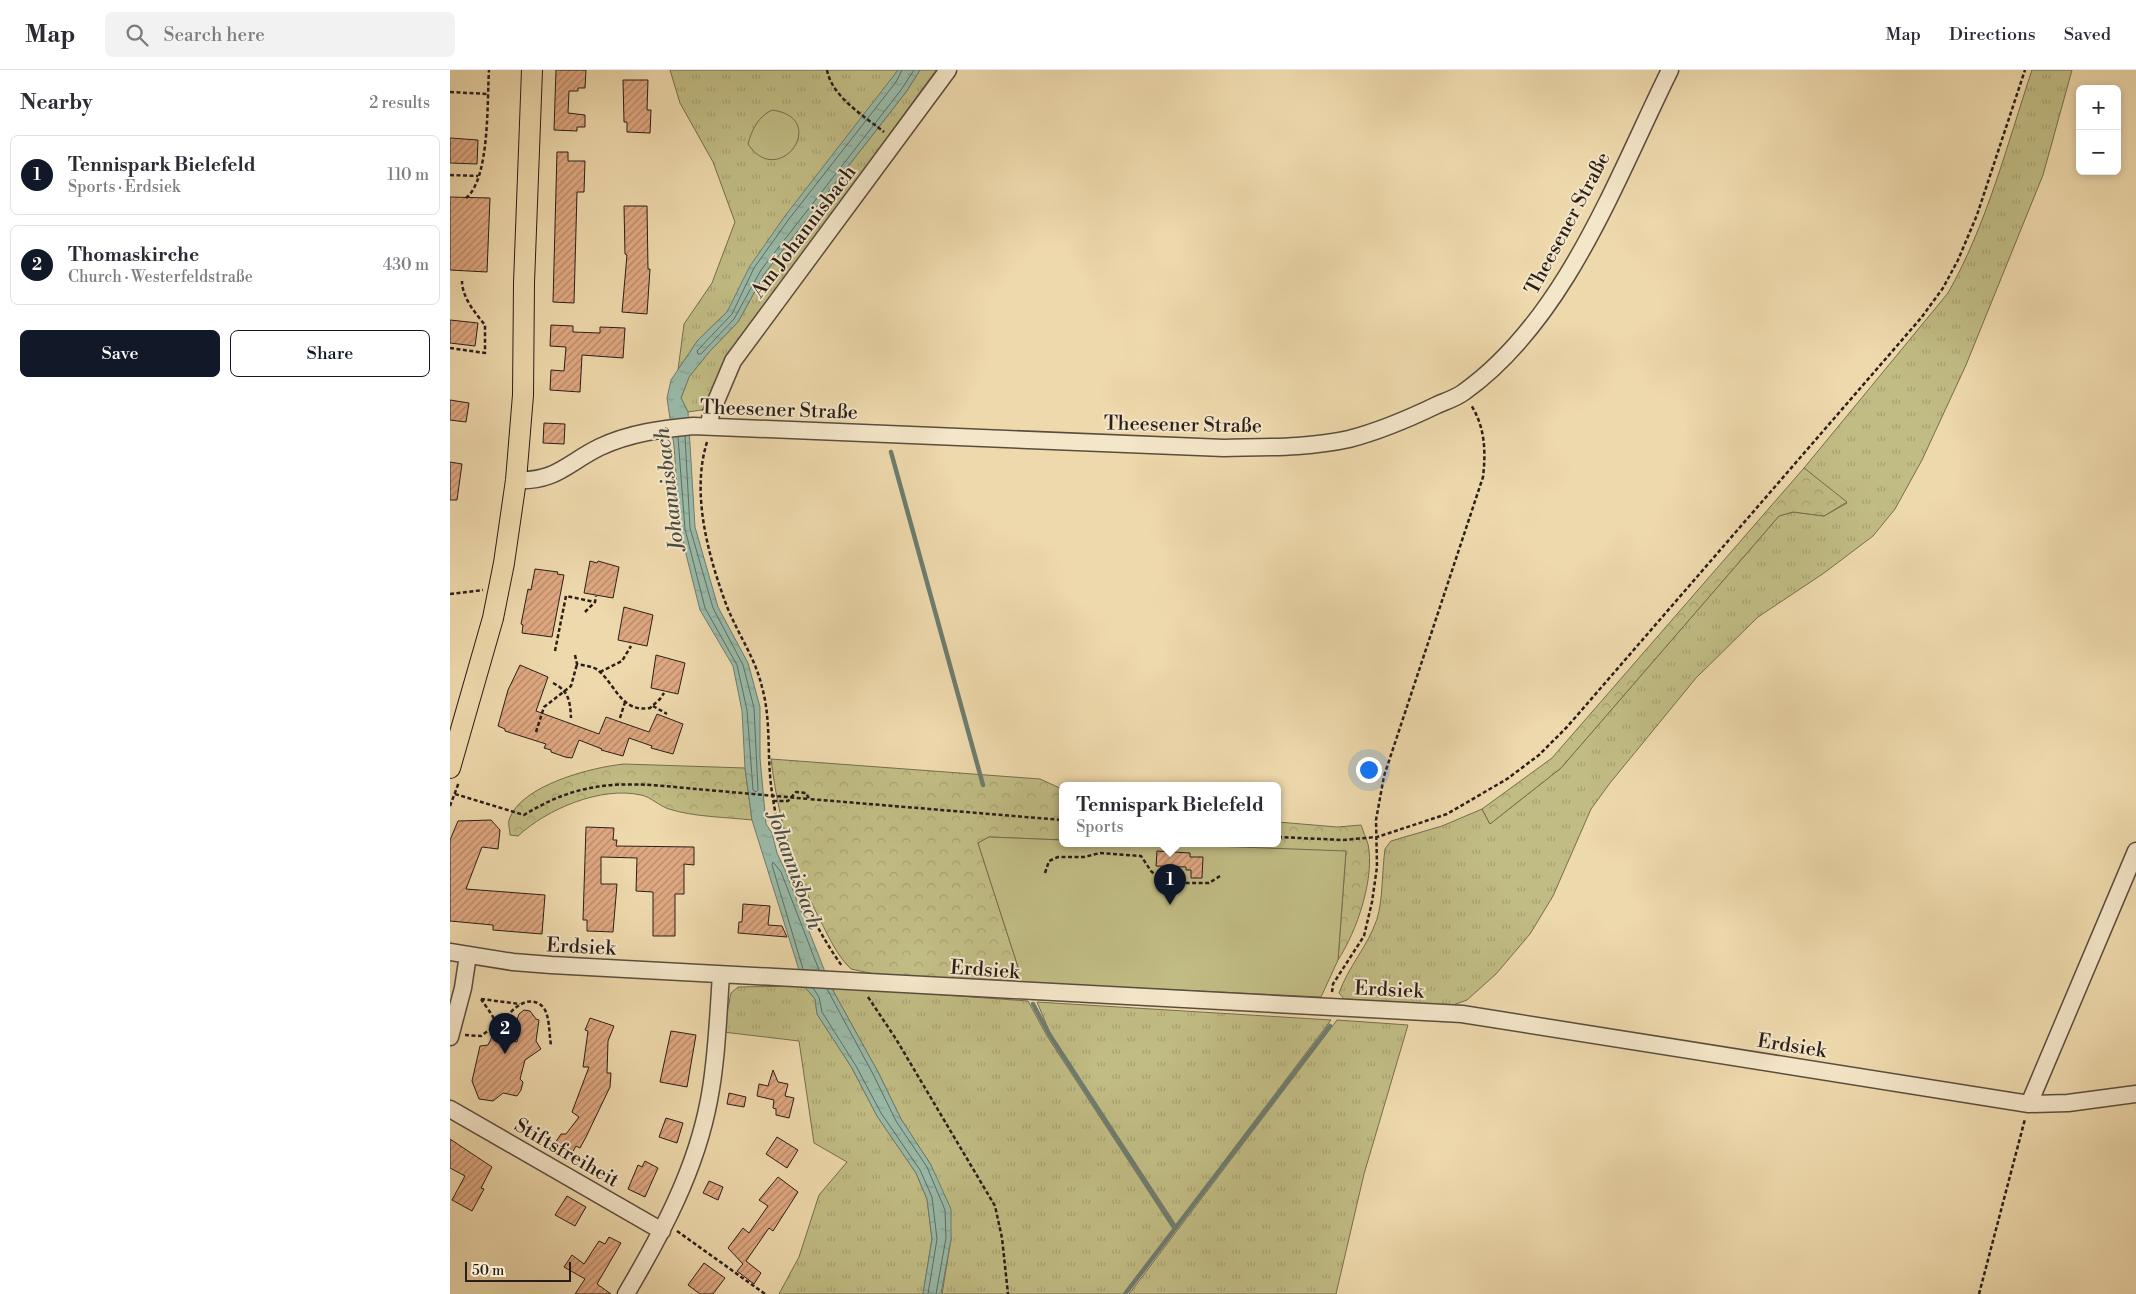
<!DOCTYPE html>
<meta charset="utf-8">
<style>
:root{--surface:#fff;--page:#f2f2f3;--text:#2b2b33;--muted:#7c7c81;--line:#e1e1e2;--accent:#111827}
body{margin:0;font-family:"Libre Bodoni",serif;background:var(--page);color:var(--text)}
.controls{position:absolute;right:15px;top:15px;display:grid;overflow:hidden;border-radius:8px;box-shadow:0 2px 8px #0003}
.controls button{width:45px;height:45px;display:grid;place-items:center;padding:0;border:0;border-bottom:1px solid var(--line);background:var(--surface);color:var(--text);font:25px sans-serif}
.scale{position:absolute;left:15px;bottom:12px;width:106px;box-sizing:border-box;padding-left:5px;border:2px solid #2a1e1a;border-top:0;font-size:14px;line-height:18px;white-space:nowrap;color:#2a1e1a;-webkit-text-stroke:4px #f4e6c9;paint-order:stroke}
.you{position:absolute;left:918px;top:699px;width:18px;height:18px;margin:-12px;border:4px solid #fff;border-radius:50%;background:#1a73e8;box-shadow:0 0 0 8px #1a73e833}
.badge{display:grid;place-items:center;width:32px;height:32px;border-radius:50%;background:var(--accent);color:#fff;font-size:16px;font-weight:700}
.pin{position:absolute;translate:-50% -41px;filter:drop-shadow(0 1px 2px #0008)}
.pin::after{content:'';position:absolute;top:26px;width:18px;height:15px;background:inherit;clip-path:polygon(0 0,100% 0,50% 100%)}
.popup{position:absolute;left:609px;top:712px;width:222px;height:65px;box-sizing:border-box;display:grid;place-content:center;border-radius:8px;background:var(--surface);filter:drop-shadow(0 1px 4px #0005);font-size:16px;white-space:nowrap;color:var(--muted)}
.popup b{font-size:19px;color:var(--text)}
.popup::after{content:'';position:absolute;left:50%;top:100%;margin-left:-10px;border:10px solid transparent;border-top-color:var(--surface)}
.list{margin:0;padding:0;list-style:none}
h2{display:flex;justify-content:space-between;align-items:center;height:65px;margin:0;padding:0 20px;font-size:21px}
h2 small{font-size:16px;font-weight:400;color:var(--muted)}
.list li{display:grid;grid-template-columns:32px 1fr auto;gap:15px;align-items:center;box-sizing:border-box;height:80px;margin:0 10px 10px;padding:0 10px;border:1px solid var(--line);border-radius:8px}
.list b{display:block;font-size:19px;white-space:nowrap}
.list p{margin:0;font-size:16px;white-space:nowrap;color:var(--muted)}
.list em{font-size:16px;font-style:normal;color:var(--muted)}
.actions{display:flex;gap:10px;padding:15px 20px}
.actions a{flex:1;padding:11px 0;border:1px solid var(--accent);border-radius:8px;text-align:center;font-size:18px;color:var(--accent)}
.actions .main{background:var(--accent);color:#fff}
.icon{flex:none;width:28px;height:28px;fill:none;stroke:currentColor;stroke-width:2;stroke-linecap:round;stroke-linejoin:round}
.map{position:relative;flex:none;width:1686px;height:1224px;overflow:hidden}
header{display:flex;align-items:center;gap:30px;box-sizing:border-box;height:70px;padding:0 25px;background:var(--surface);border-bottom:1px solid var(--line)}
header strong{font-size:24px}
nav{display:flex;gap:28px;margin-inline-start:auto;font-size:18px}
.search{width:350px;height:45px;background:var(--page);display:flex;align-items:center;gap:12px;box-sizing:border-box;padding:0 18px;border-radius:8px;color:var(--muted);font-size:19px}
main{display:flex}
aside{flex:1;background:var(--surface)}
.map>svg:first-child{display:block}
</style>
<header>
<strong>Map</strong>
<div class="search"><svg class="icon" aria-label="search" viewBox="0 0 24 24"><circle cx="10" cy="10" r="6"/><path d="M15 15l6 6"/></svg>Search here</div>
<nav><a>Map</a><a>Directions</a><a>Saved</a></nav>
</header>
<main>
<aside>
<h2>Nearby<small>2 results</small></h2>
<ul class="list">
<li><span class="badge">1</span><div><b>Tennispark Bielefeld</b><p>Sports · Erdsiek</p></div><em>110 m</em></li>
<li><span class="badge">2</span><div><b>Thomaskirche</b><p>Church · Westerfeldstraße</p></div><em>430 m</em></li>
</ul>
<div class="actions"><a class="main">Save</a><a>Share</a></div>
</aside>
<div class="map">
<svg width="1686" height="1224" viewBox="0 0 1686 1224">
<defs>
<pattern id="grass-tufts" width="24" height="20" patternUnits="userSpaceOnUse" patternTransform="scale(1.25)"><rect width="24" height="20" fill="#c1bc84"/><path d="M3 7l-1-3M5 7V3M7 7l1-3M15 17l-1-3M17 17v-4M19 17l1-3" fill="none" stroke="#a6a171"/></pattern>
<pattern id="forest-crowns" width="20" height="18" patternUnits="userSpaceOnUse" patternTransform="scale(1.25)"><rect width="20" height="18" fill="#c1bc84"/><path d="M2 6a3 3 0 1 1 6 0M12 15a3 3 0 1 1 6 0" fill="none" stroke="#a6a171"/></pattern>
<pattern id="water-ripples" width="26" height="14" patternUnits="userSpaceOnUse" patternTransform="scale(1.25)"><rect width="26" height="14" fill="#99baa8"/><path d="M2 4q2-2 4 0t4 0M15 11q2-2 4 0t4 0" fill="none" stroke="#849f90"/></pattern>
<pattern id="building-hatch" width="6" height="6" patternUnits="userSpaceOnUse" patternTransform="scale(1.25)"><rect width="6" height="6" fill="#dfa881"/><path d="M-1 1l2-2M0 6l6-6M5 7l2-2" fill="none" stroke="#b58869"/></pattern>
</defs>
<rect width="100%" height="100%" fill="#eed9ac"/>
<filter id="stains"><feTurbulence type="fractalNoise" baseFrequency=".004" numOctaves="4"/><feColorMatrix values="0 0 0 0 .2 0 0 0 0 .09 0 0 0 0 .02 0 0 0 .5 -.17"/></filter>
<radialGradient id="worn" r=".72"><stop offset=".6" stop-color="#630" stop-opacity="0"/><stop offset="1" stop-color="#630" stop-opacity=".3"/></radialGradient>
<path fill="url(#grass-tufts)" stroke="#766d4f" d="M220 0H448L277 242 248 270 228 300 234 254 262 213 285 152 263 92 230 33Z
M470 0H486L308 245 258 339 238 342 231 328 239 307 259 282 288 252 315 203 456 22Z
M1582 0H1622L1593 105 1516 295 1472 390 1445 439 1423 466 1374 503 1308 547 1246 608 1160 713 1141 739 1103 826 1080 864 1046 904 1017 930 1003 935 894 929 889 923C898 897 918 876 927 849 933 830 932 800 935 779L941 771 992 756 1032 739 1040 754 1111 698 1329 446 1343 442 1374 446 1397 433 1354 398 1498 223C1537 154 1557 75 1582 0Z
M354 916 365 929 367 944 402 998 427 1046 466 1103 477 1129 482 1169 473 1224H329L349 1187 369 1125 397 1092 364 1073 349 971 273 962 281 923 288 917Z
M381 917 578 931 597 966 723 1159 674 1224H492L501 1169 481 1095 451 1049 428 1002Z
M587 932 881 950 726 1155 600 963Z
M887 950 958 955 914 1104 886 1224H679Z"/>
<path fill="url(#forest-crowns)" stroke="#766d4f" d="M1354 398 1397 432 1374 446 1343 442 1329 446 1111 698 1040 754 1032 739 1102 688Z
M321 689 590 709 612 719V770L539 767 528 773 569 900 564 912 429 905 401 899C387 886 379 867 370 850 341 793 329 752 321 689Z
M174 694 295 698 302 750C275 747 244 747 219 739 209 736 201 727 191 725 151 716 97 739 68 766L60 765C60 760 58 755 59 750 70 715 143 697 174 694Z
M828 752 887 757 911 755C913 761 916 768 918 774 925 808 907 861 888 890L896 782 710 774H828Z"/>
<path fill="#c1bc84" stroke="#766d4f" d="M322 40C381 48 329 121 298 74 302 59 308 47 322 40Z
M539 767 612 770V774H710L896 781 888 890 871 927 564 912 569 900 528 773Z"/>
<path fill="url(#water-ripples)" stroke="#6d7c6f" d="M448 0H470L456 22 315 203 288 252 259 282 239 307 231 328 238 342 245 457 268 537 298 593 310 637V688L316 754 322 763 327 783 335 800 381 917 428 1002 451 1049 481 1095 501 1139V1169L491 1224H473L482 1169 477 1129 466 1103 427 1046 402 998 367 944 365 929 354 916 302 750 295 698 292 641 283 596 250 540 230 460 224 376 217 328 221 310 248 270 277 242 300 196 335 146Z"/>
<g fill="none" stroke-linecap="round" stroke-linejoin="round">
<path stroke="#626c61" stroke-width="1" d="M452 0 446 12 339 149 304 198 282 244 247 281 248 284H251L284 249 311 200 451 20 464 0
M228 367 235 459 255 538 287 595 297 640 303 720 306 722 308 720 304 638 293 595 263 538 240 458 235 366
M353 899 322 795 323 792 331 802 369 900
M363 918 369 927 372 942 406 996 431 1043 470 1100 482 1127 487 1169 478 1224
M377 919 423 1004 446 1051 477 1097 495 1140 496 1168 486 1224"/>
<path stroke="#6d7c6f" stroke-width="4.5" d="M441 382 533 715
M583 934 599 964 725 1158
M675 1224 880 956"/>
</g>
<path fill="url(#building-hatch)" stroke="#2a1e1a" d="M106 0H136L135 18H128V21H119L118 43 135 45V57H127V61L104 60Z
M173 10H198L197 40H201L200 63 177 62V52H174Z
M0 68 28 70 27 94 0 93Z
M107 82H118V91H135L134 122H127L124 233 103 232Z
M0 127 40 128 37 202 0 200Z
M174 136H197L198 199H200L197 244 172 242 177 185 175 184Z
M0 250 28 253 25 276 0 273Z
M101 255 123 256V262L150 263V257L175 258 173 288 132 285 130 322 100 320 101 300 114 301 116 277 100 276Z
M0 330 19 333 16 352 0 350Z
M94 353 115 354 114 374 93 373Z
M0 392 12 394 7 430H0Z
M140 491 147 493 148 491 169 497 163 528 134 523Z
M85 499 108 502 107 504 114 505 102 567 72 563 73 555 71 554 78 519 81 520Z
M174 537 203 545 197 576 168 570Z
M206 585 235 593 228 624 201 618Z
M70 595 98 607 86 641 149 664 156 647 199 662 207 644 233 654 223 684 201 678 202 676 179 668 173 686 151 680 152 679 129 670 122 688 115 687 101 682V680L94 678 96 674 55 661V659L48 656 58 620Z
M41 750 50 760 48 779 32 777 16 819 95 825 92 864 43 860V855L0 851V770L8 751Z
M136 757 164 758 163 770H167L166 776 244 777V795L234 794V824H225V866H203V822L186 821 187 788 151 787V814H167L163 862 137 861V850H133Z
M707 781 740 783V787H753L752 808H741V800H736V797L706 796Z
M293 834 320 836 318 855 332 856 337 867 288 863 289 852H292Z
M74 940 80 941 86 949 89 950 86 971 91 979 75 990 70 1009 73 1012 71 1020 67 1026 53 1023 43 1031 29 1029 22 1011 30 976 38 975 42 967 67 972 70 954 67 950 69 944Z
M140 948 164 956 158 971 157 1003H161L160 1017 136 1067 130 1078 126 1076 122 1083 105 1073 111 1064H116L129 1047 122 1042 139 997H133L138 961 135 960Z
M221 961 246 965 237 1017 210 1012Z
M323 1000 328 1012 338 1014 335 1026 344 1028 339 1048 326 1045V1039L323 1038 324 1030 307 1026 309 1014 318 1016Z
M279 1023 296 1027 294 1037 277 1034Z
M216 1048 233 1053 227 1073 209 1067Z
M327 1067 348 1080 337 1098 316 1084Z
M0 1069 42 1097 31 1118 34 1119 22 1141 2 1130 15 1106 0 1098Z
M195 1091 208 1098 195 1127 178 1119 188 1095 192 1097Z
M328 1107 348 1122 323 1161 319 1158 296 1191 311 1203 304 1214 287 1201 293 1194 278 1178 293 1158 299 1163 318 1136 309 1130Z
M259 1111 273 1117 268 1130 253 1123Z
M117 1126 136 1137 125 1156 105 1145Z
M159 1167 171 1173 147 1214 161 1224H125L135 1209 114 1197 122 1185 134 1194 149 1171 155 1174Z
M254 1193 275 1208 263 1224H250L238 1215Z"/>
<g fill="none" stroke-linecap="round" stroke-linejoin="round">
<g stroke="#5b4d3e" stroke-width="19">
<path id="minor" d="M259 356 261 343 283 291 498 0
M66 410C106 412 117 393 150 377 180 363 211 359 243 356L774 378C815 377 859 378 899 369 930 361 958 349 987 335 996 331 1006 328 1014 322 1116 249 1166 109 1220 0
M0 882 63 892 101 895 1012 944 1579 1034 1618 1033 1686 1024
M0 967 13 918 18 885
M1579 1034 1686 781
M0 1039 212 1161
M176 1224C212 1163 246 1100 259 1030 267 989 268 946 271 905"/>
</g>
<g stroke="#2a1e1a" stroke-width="22">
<path id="major" d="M0 698 43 548 54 493 66 410 73 325 74 213 82 0"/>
</g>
<path stroke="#2a1e1a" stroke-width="2.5" stroke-dasharray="4 2.5" stroke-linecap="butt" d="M377 0C382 27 414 46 434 62
M0 22 38 24
M0 105 28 106
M16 128C40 109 37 31 39 0
M0 278 35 283V255C25 243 12 227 12 211
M257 372C241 423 258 485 276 534 287 563 305 587 312 617 321 649 317 682 321 715 328 776 356 846 392 896
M0 524 33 520
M135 542 145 532
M105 581 116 526 145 532 146 526
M125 585 127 594C135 596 144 596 149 601 166 616 172 643 200 638L210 629 214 623
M150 602 172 591 181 576
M103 613C119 621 120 631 121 648
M203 636 217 644
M170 648 175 632
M86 662 94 637 121 616 127 594
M5 724 74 745C143 702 193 715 269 721
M323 731H338L346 722 356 723 359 729 612 750
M0 736 9 712
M828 767 893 770 927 767 997 744 1057 709 1089 685 1117 657 1471 248 1493 218 1508 190 1527 145 1575 0
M595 803 599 791 608 787H634L650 783 691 786 701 801 711 810 726 813H759L770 806
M882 922 883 914 914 866 922 832 927 797 926 750 934 706 1033 407C1036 381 1035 357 1021 335
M418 927 446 969 545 1136 552 1168 558 1224
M31 929C38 940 51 954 48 968
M31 929 70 934
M15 965 31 966 39 960 49 961C54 946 76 920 93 937 100 945 99 965 101 975
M227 1161 315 1224
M1529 1224 1575 1049"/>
<use href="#minor" stroke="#f4e6c9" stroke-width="16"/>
<use href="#major" stroke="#eed9ac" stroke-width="20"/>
<path stroke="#2a1e1a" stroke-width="2.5" stroke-dasharray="4 2.5" stroke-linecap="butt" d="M269 721 359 729"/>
</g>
<g text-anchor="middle" stroke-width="4" stroke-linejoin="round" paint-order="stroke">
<g font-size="20" fill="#2a1e1a" stroke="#f4e6c9">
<text transform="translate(1117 153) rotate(-62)" y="7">Theesener Straße</text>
<text transform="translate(353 161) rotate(-53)" y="7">Am Johannisbach</text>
<text transform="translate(329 339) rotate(2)" y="7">Theesener Straße</text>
<text transform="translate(733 354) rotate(1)" y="7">Theesener Straße</text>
<text transform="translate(131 876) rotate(3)" y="7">Erdsiek</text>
<text transform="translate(535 899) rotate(4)" y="7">Erdsiek</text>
<text transform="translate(939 919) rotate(3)" y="7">Erdsiek</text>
<text transform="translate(1342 975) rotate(9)" y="7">Erdsiek</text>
<text transform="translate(117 1082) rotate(30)" y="7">Stiftsfreiheit</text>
</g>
<g font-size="21" font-style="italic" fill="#4b4d45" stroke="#f4e6c9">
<text transform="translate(219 419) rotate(-97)" y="7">Johannisbach</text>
<text transform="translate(345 800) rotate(70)" y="7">Johannisbach</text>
</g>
</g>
<rect width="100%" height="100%" filter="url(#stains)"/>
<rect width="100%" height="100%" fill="url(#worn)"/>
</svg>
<div class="controls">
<button>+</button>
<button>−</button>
</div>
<div class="scale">50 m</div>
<div class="you"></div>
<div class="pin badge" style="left:720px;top:835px">1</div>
<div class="popup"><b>Tennispark Bielefeld</b>Sports</div>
<div class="pin badge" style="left:55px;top:984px">2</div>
</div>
</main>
